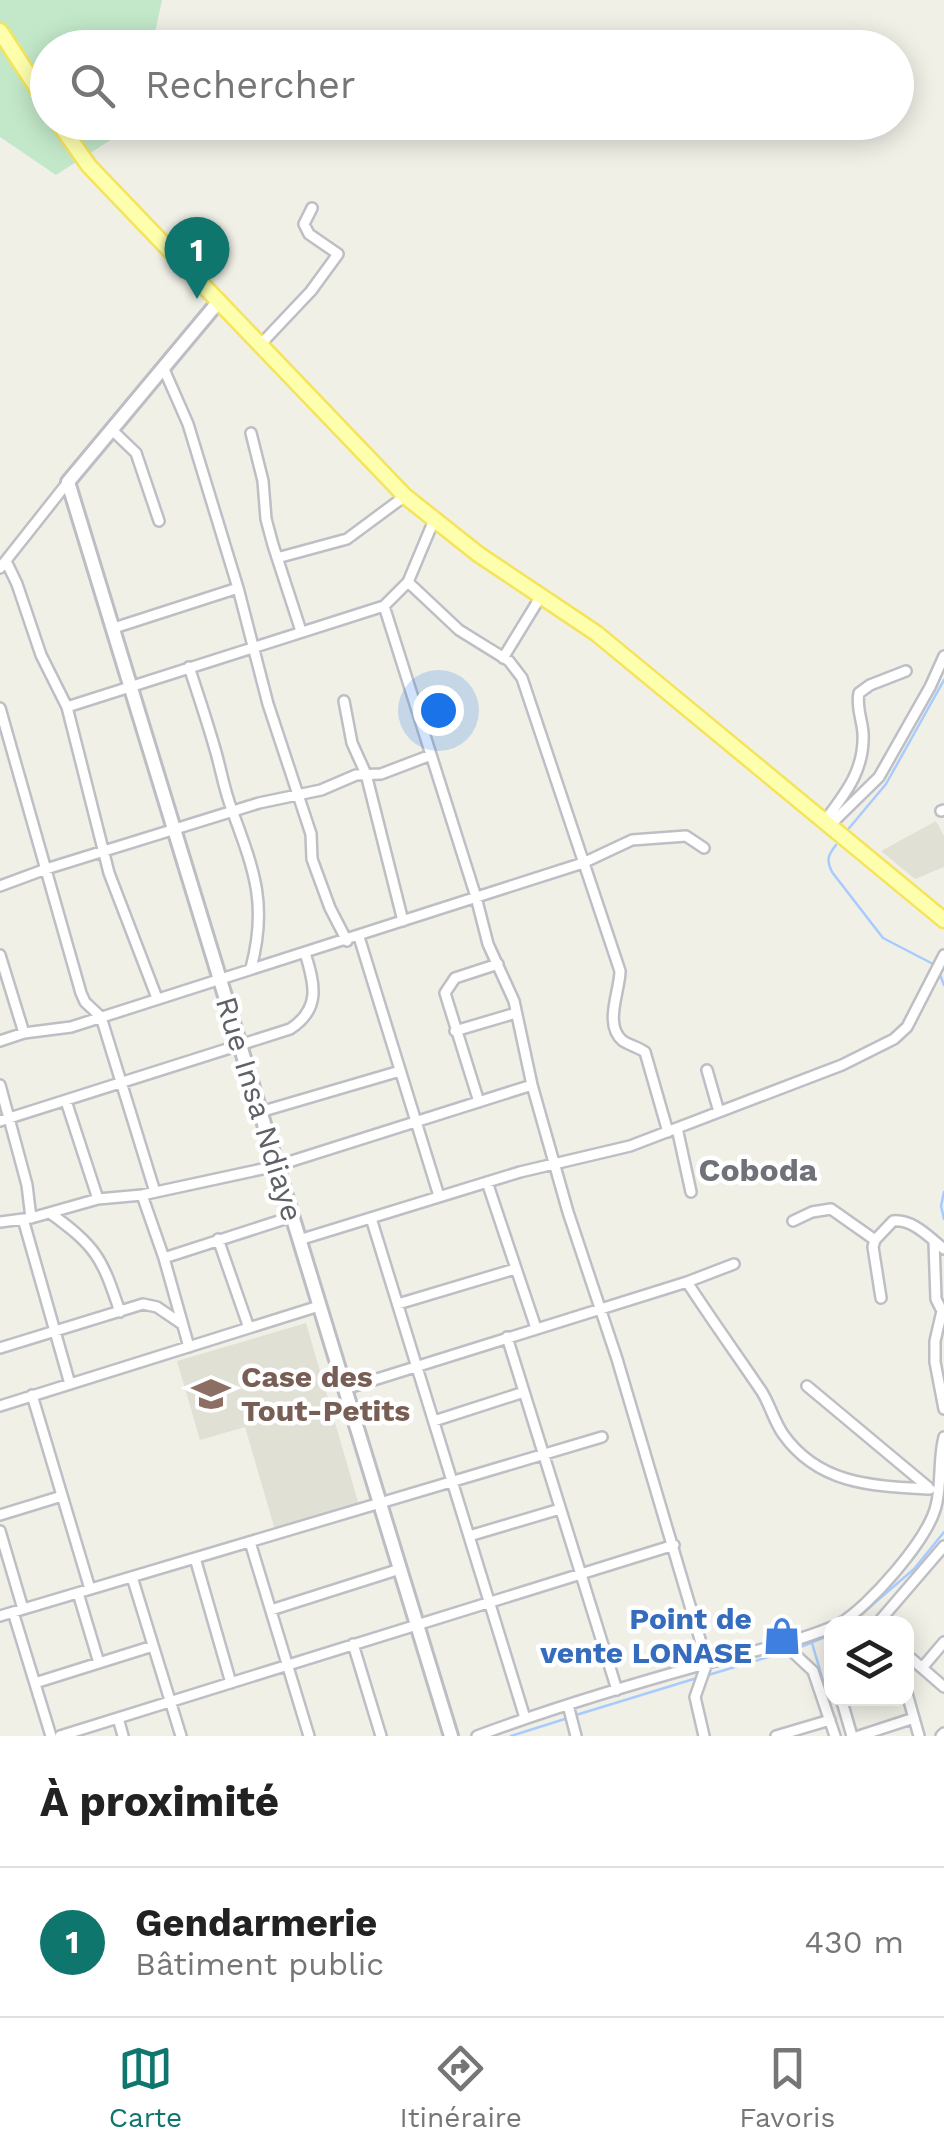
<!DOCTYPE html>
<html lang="fr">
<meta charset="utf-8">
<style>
:root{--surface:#fff;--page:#f2f2f2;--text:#222;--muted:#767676;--line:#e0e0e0;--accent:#0f766e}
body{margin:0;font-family:"Work Sans",sans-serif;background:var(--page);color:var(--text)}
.controls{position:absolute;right:30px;bottom:30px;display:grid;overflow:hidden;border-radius:20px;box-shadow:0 5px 25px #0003}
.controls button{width:90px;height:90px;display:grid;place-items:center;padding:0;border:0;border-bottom:2px solid var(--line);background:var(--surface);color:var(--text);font:50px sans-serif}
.you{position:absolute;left:438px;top:710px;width:35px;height:35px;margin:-25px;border:8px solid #fff;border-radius:50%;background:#1a73e8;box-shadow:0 0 0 15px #1a73e833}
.badge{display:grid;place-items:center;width:65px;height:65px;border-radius:50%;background:var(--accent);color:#fff;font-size:32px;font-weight:700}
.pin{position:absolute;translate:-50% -82px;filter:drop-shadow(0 2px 5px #0008)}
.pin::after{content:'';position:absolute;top:52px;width:35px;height:30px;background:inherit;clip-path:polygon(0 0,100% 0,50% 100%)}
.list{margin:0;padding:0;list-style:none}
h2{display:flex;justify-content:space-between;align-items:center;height:130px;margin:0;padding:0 40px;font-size:42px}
h2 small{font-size:32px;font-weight:400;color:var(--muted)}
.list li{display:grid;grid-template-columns:65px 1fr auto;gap:30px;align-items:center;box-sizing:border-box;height:150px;padding:0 40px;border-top:2px solid var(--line)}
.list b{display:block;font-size:38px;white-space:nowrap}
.list p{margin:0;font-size:32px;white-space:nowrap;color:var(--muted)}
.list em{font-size:32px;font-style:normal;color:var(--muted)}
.icon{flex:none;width:55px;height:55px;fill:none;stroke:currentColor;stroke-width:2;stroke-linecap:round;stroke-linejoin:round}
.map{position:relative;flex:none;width:944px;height:1736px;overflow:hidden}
.search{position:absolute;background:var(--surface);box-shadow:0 5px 25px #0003;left:30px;right:30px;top:30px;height:110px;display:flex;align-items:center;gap:25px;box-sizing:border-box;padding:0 35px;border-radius:55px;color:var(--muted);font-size:38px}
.sheet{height:280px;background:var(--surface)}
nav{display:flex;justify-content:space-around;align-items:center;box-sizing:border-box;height:140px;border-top:2px solid var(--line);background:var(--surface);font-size:28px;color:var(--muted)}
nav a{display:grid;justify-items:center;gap:5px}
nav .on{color:var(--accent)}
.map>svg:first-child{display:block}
</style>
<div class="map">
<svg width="944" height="1736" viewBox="0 0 944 1736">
<rect width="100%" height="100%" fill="#f1f0e7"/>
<path fill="#e1e0d5" d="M936 821 944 836V867L915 879 881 851Z
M306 1323 359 1505 275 1530 245 1427 200 1440 177 1361Z"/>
<path fill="#c3e8c9" d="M0 0H162L152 47 48 48V122L137 123 56 175 0 137Z"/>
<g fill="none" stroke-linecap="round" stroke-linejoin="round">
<path stroke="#a8cbff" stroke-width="2.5" d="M845 833 886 784 944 680
M836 845C828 855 826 860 832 872L883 938 935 965
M939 972 944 985
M944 1192 941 1206 944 1219
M850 1624 914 1569 944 1532
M812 1643 835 1721
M796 1649 832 1634
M705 1676 788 1651
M576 1715 697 1678
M511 1736 568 1718"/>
<g stroke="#bebfc5" stroke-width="14">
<path id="minor" d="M260 345 311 291 338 254 309 234 304 224 312 208
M163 367 188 424 238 588 268 704 311 834 312 859 330 908 347 941
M111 429 136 453 159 521
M251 433 263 481 266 519 273 545 301 631
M277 558 347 539 405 496
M6 561 17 584 41 655 67 707 384 606 408 582 434 520
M0 568 68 482
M408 582 459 630 509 661 522 678 620 971C620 991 603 1025 623 1041 629 1045 638 1047 645 1052L668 1132
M384 606 476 897 488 944 514 1001 532 1085 568 1212 617 1359 707 1663 695 1697 704 1736
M114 628 238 588
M503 658 541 596
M189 667C198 694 207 721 215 749 221 769 224 790 232 810 254 870 268 904 251 968
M344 701 352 743 366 774 403 921
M67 707 109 873 157 998
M0 708 81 993 85 1002 101 1017 155 1192
M941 811 944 810
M824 822C845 794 865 770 863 733 862 719 856 707 859 693L870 685 906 671
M829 826 879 777 930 687 944 656
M0 886 46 869 259 803 321 790 356 775 381 774 431 755
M359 937 439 1196
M0 955 24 1033
M455 1031 516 1013
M0 1041 24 1033 71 1027 583 863 632 840 686 836 704 848
M707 1070 719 1112
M0 1085 27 1185 31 1218
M66 1101 98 1199
M479 1102 445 993 455 978 498 964
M260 1112 400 1071
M0 1121 290 1029C321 1009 315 985 305 953
M677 1128 691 1192
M487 1182 536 1328
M142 1195 164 1258 189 1347
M50 1213C97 1247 102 1258 120 1312
M371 1218 525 1718
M23 1219 70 1384
M793 1221 812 1212 831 1209 875 1240
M0 1222 31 1218 98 1199 142 1195 276 1166 532 1085
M218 1239 249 1328
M299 1240 520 1172 630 1146 842 1065 894 1039 907 1027 944 955
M934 1242 936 1299 942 1311 935 1341V1362L944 1409
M164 1258 291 1217
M687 1282 734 1264
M881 1298 873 1247 875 1240 893 1221C913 1219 929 1237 944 1249
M398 1304 515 1269
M507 1337 617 1690
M0 1348 143 1304 157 1307 182 1324
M807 1386 928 1487
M345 1389 687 1282C711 1319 737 1355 762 1392 770 1405 774 1421 783 1434 819 1485 873 1486 930 1489
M32 1395 90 1589
M0 1406 319 1306
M434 1421 524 1392
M0 1515 62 1496
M0 1531 23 1609
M469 1536 560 1509
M250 1542 309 1736
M195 1558 231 1683
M132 1577 181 1736
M78 1593 99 1663
M271 1610 400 1569
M13 1612 51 1736
M0 1616 602 1437
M839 1624C869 1607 928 1539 936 1506 942 1483 938 1460 944 1437
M877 1624 944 1546
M353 1644 381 1736
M784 1644 813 1671 835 1736
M832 1651V1663
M906 1654 944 1687
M922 1668 944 1642
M35 1683 153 1646
M906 1690 919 1736
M841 1698 852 1736
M568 1705 576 1736
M118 1718 123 1736
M60 1736 674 1545
M477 1736C552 1708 629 1685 705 1664 748 1652 791 1644 832 1627
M776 1736 830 1720
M859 1736 914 1718
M941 1736 944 1733"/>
</g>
<g stroke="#bcbec4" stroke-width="18">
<path id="secondary" d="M219 301 68 482 451 1736"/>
</g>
<g stroke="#f5e45b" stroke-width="19">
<path id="primary" d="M0 31 48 105
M58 122 89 166 405 496 478 554 596 633 944 920"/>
</g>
<use href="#minor" stroke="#fff" stroke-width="9"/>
<use href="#secondary" stroke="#fff" stroke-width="12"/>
<use href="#primary" stroke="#feffad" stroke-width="14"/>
</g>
<defs>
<g id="school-bare" transform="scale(3)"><path d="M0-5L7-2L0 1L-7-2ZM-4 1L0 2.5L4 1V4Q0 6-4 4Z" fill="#8d6e63" stroke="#fff" stroke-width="2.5" paint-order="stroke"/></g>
<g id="shop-bare" transform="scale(3)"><path d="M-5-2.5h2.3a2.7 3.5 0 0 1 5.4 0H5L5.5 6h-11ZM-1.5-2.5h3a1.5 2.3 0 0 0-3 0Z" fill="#3f7fe0" stroke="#fff" stroke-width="2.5" paint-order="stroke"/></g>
</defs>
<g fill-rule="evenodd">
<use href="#school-bare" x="211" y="1394"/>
<use href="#shop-bare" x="782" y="1636"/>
</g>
<g text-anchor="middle" stroke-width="9" stroke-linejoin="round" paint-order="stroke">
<g font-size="30" fill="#5e6167" stroke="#fff">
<text transform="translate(259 1109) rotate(73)" y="10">Rue Insa Ndiaye</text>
</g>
<g font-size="30" font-weight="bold" fill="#785e54" stroke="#fff" text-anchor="start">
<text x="241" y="1387">Case des<tspan x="241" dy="34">Tout-Petits</tspan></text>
</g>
<g font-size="30" font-weight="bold" fill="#366cbe" stroke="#fff" text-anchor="end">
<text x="752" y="1629">Point de<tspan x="752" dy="34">vente LONASE</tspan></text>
</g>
<g font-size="32" font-weight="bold" fill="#6f7279" stroke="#fff">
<text x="758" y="1181">Coboda</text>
</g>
</g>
</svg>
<div class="controls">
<button><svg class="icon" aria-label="layers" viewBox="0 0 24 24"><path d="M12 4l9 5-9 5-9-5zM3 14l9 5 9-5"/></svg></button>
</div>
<div class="you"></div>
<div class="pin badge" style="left:197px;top:299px">1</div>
<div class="search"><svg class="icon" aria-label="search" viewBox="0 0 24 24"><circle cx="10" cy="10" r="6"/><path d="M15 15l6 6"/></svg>Rechercher</div>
</div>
<section class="sheet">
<h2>À proximité<small></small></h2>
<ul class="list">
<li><span class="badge">1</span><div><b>Gendarmerie</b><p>Bâtiment public</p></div><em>430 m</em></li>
</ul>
</section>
<nav>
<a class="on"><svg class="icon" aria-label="map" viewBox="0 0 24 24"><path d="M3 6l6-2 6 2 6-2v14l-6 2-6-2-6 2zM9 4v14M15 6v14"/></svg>Carte</a>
<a><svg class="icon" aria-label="directions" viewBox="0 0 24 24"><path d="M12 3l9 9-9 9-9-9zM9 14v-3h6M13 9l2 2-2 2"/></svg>Itinéraire</a>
<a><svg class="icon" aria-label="saved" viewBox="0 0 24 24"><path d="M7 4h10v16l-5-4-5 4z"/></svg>Favoris</a>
</nav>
